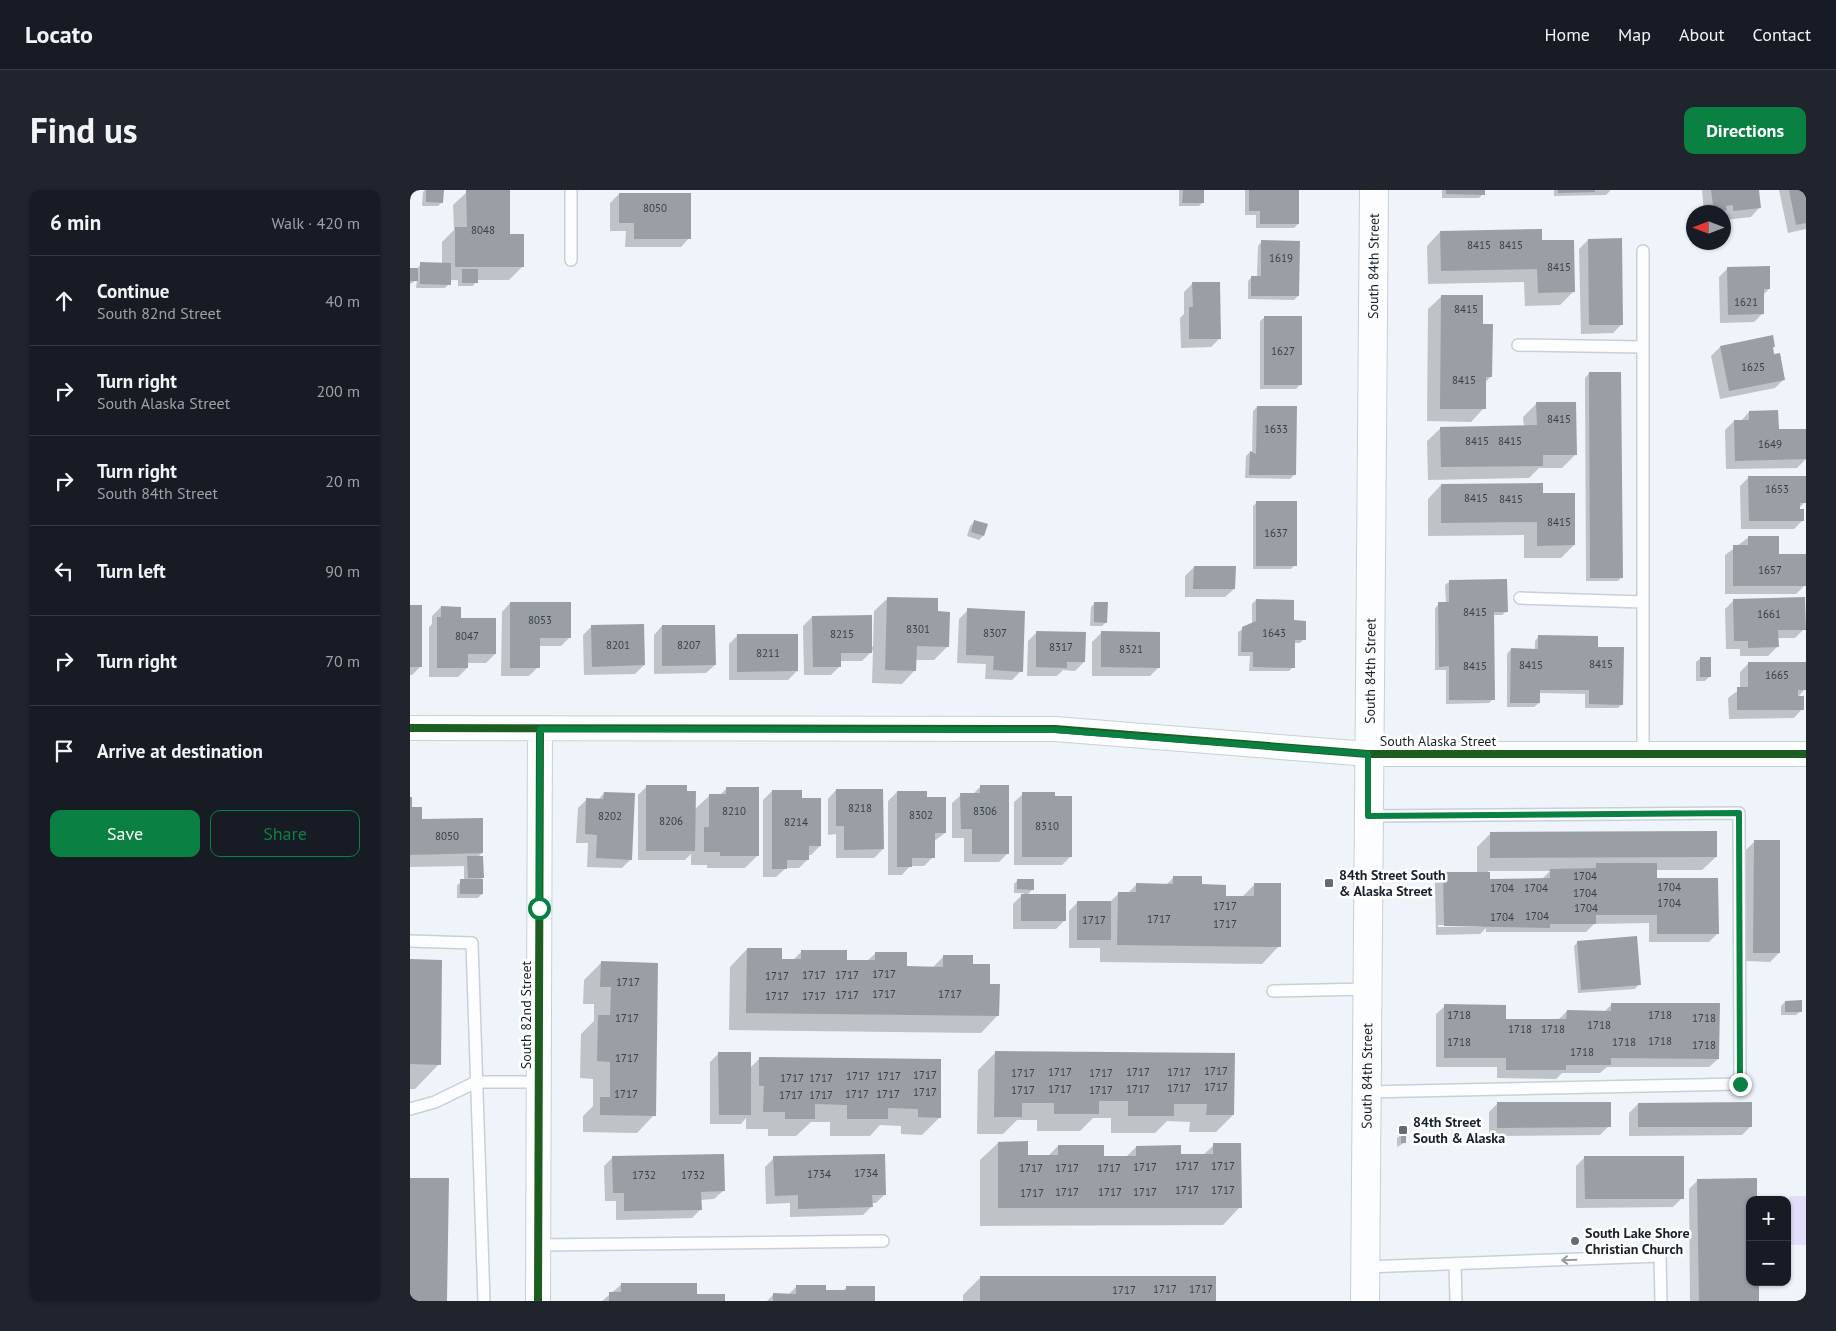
<!DOCTYPE html>
<meta charset="utf-8">
<style>
:root{--surface:#171b24;--page:#20242c;--text:#f1f3f6;--muted:#9ea1a6;--line:#363941;--accent:#0b8043}
body{margin:0;font-family:"PT Sans",sans-serif;background:var(--page);color:var(--text)}
.controls{position:absolute;right:15px;bottom:15px;display:grid;overflow:hidden;border-radius:10px;box-shadow:0 1px 4px #0004}
.controls button{width:45px;height:45px;display:grid;place-items:center;padding:0;border:0;border-bottom:1px solid var(--line);background:var(--surface);color:var(--text);font:25px sans-serif}
.compass{position:absolute;left:1276px;top:15px;width:45px;height:45px;border-radius:50%;background:var(--surface);box-shadow:0 1px 4px #0004;rotate:270deg}
.stop{position:absolute;width:15px;height:15px;margin:-11px;border:4px solid #0b8043;border-radius:50%;background:#fff}
.stop.end{background:#0b8043;border-color:#fff;box-shadow:0 1px 5px #0008}
.list{margin:0;padding:0;list-style:none}
h2{display:flex;justify-content:space-between;align-items:center;height:65px;margin:0;padding:0 20px;font-size:21px}
h2 small{font-size:16px;font-weight:400;color:var(--muted)}
.list li{display:grid;grid-template-columns:32px 1fr auto;gap:15px;align-items:center;box-sizing:border-box;height:90px;padding:0 20px;border-top:1px solid var(--line)}
.list b{display:block;font-size:19px;white-space:nowrap}
.list p{margin:0;font-size:16px;white-space:nowrap;color:var(--muted)}
.list em{font-size:16px;font-style:normal;color:var(--muted)}
.actions{display:flex;gap:10px;padding:15px 20px}
.actions a{flex:1;padding:11px 0;border:1px solid var(--accent);border-radius:10px;text-align:center;font-size:18px;color:var(--accent)}
.actions .main{background:var(--accent);color:#fff}
.icon{flex:none;width:28px;height:28px;fill:none;stroke:currentColor;stroke-width:2;stroke-linecap:round;stroke-linejoin:round}
.map{position:relative;flex:none;width:1396px;height:1111px;overflow:hidden;border-radius:10px}
header{display:flex;align-items:center;gap:30px;box-sizing:border-box;height:70px;padding:0 25px;background:var(--surface);border-bottom:1px solid var(--line)}
header strong{font-size:24px}
nav{display:flex;gap:28px;margin-inline-start:auto;font-size:18px}
.intro{display:flex;align-items:center;justify-content:space-between;box-sizing:border-box;height:120px;padding:0 30px}
h1{margin:0;font-size:35px}
.button{padding:12px 22px;border-radius:10px;background:var(--accent);color:#fff;font-size:18px;font-weight:700}
main{display:flex;gap:30px;padding:0 30px}
aside{flex:1;background:var(--surface);border-radius:10px;box-shadow:0 1px 4px #0004}
.map>svg:first-child{display:block}
</style>
<header>
<strong>Locato</strong>
<nav><a>Home</a><a>Map</a><a>About</a><a>Contact</a></nav>
</header>
<div class="intro"><h1>Find us</h1><a class="button">Directions</a></div>
<main>
<aside>
<h2>6 min<small>Walk · 420 m</small></h2>
<ul class="list">
<li><svg class="icon" aria-label="ahead" viewBox="0 0 24 24"><path d="M12 20V5M6 11l6-6 6 6"/></svg><div><b>Continue</b><p>South 82nd Street</p></div><em>40 m</em></li>
<li><svg class="icon" aria-label="right" viewBox="0 0 24 24"><path d="M7 20v-9h11M14 6l5 5-5 5"/></svg><div><b>Turn right</b><p>South Alaska Street</p></div><em>200 m</em></li>
<li><svg class="icon" aria-label="right" viewBox="0 0 24 24"><path d="M7 20v-9h11M14 6l5 5-5 5"/></svg><div><b>Turn right</b><p>South 84th Street</p></div><em>20 m</em></li>
<li><svg class="icon" aria-label="left" viewBox="0 0 24 24"><path d="M17 20v-9H6M10 6l-5 5 5 5"/></svg><div><b>Turn left</b></div><em>90 m</em></li>
<li><svg class="icon" aria-label="right" viewBox="0 0 24 24"><path d="M7 20v-9h11M14 6l5 5-5 5"/></svg><div><b>Turn right</b></div><em>70 m</em></li>
<li><svg class="icon" aria-label="arrive" viewBox="0 0 24 24"><path d="M6 21V4h12l-3 4 3 4H6"/></svg><div><b>Arrive at destination</b></div></li>
</ul>
<div class="actions"><a class="main">Save</a><a>Share</a></div>
</aside>
<div class="map">
<svg width="1396" height="1111" viewBox="0 0 1396 1111">
<rect width="100%" height="100%" fill="#eef4fa"/>
<path fill="#e2ddf8" d="M1379 1006H1396V1055H1379Z"/>
<path fill="#0003" fill-rule="evenodd" d="M15 0H32V12L28 16H12L13 2Z
M769 0H793V12L789 16H769Z
M835 0H888V34L884 38H846V25H835Z
M1032 0H1073V4L1069 8H1032Z
M1144 0H1200V1L1196 5 1144 6Z
M1292 0H1347L1349 18 1341 27 1315 30 1314 22H1294Z
M1369 0H1396V39L1378 43Z
M57 2 99 45 113 76 99 90H67L63 96H48V90H39V94L35 98H6L7 90 0 94V79H7L11 74H32V52L44 40 43 15Z
M209 4 279 48 271 57H215L216 41H200V13Z
M1030 42 1130 52 1163 102 1150 115 1115 116 1114 92 1018 94 1017 56Z
M1178 50 1212 134 1203 143 1171 144 1169 59Z
M852 51 888 106 884 110 838 109V91L842 87H847L848 56Z
M1318 78 1359 99 1352 106 1353 123 1344 132 1310 133 1309 87Z
M783 93 810 148 801 157 771 158 770 128 774 124V102Z
M1032 106 1072 135 1081 186 1075 193 1074 218 1061 232 1017 231 1018 119Z
M855 127 890 195 886 199H850V131Z
M1364 156 1362 159 1374 189 1365 198 1310 209 1301 166 1310 157Z
M1179 183 1212 387 1208 391H1176L1175 188Z
M1127 213 1166 264 1152 278H1129L1119 288 1018 290 1017 251 1031 238 1114 237 1113 227Z
M847 217 884 285 880 289 835 288 836 266 840 262 842 264 843 221Z
M1339 222 1367 241 1396 269 1387 278 1316 279 1315 240 1324 231H1331Z
M1339 287 1395 312 1389 318 1393 330 1384 339H1331L1330 296Z
M1031 295 1132 304 1164 355 1151 368H1114V345L1018 346V309Z
M847 312 885 375 881 379H843V316Z
M565 331 576 335 573 346 569 350 557 346 560 336Z
M1339 347 1395 395 1386 404H1315V365Z
M784 377 824 399 815 407H775V386Z
M1040 391 1097 421 1092 425H1083V509L1079 513 1036 514V480H1025V418L1029 414H1036L1035 395Z
M478 408 527 423 537 457 524 470H505V480L492 494 462 493 463 460 452 471H430V476L421 485H394L393 436 402 427 463 457 464 421Z
M846 410 883 431 894 449 890 453H884L883 477 879 481H839L840 466H828V442L842 434V414Z
M1324 410 1394 439 1385 448H1367V457L1358 466H1330V459H1316L1315 419Z
M100 413 160 447 151 456H128V477L119 486H91L92 422Z
M685 413 696 432 692 436H680L681 417Z
M0 417 11 476 2 485H0Z
M31 417 49 429 85 464 76 473H57V478L48 487H19V437L22 434V426Z
M558 420 611 481 602 490 575 489 576 474 547 473 549 429Z
M182 436 234 475 225 484 174 485 173 445Z
M252 436 305 475 296 483 244 484V445Z
M627 442 674 472 665 481 653 480 647 486H617L618 451Z
M691 443 749 477 740 486H682V452Z
M328 445 387 481 378 490H319V454Z
M1129 446 1187 458 1212 514 1208 518H1175V504L1129 503V513L1124 517H1097V464L1101 459 1125 460V451Z
M1291 468 1299 487 1295 491H1286V472Z
M1339 473 1395 499 1388 507 1392 519 1384 528 1319 529 1318 508 1330 499V482Z
M237 596 275 603 284 620 300 605H310L316 599 348 665 335 678H297V675H281V664L275 670H228V605Z
M570 597 598 663 589 672H554V648H542V613L551 605H562Z
M426 600 473 659 464 668H426V644L418 645V609Z
M362 601 390 609 410 656 401 665H398V669L389 678H376L366 687H353V610Z
M487 602 516 608 535 643 523 652V667L514 676H500L492 685H478V611Z
M194 603 221 669 212 678 177 677 178 653H166L168 618 177 609 188 610Z
M613 604 644 607 661 666 652 675H604V612Z
M0 609 1 618 11 631 72 663 68 667 73 687 70 690 72 704 68 708H47V695L54 690V676L0 677Z
M1081 643 1306 667 1292 680H1245V689L1308 743 1299 752H1239V733L1184 734 1176 742H1076V738L1070 744 1026 745 1025 692 1034 684 1067 683V657ZM1078 681H1140L1131 690H1078ZM1028 735H1072V737H1028Z
M1345 651 1369 763 1360 772 1335 771 1336 660Z
M764 687 815 707H832L845 694 869 756 852 774 690 772V758H659V721L668 712H700L709 703H718L727 694 756 695Z
M608 690 623 699 617 705 655 730 646 739H603V714L614 703H604V694Z
M1168 752 1229 794 1225 799 1168 803 1164 756Z
M337 759 370 770 382 771 392 761 436 771H457L466 763 496 778H522L534 766 562 775 578 795 588 825 571 843 319 840 320 777Z
M0 771 29 874 5 899H0Z
M191 773 247 774 244 925 227 943 173 942V926L183 916V889L170 888 171 844 184 831V814H173L174 790Z
M1375 812 1391 821 1386 825H1371V816Z
M1202 814 1308 869 1299 877H1197L1190 883H1152L1146 889 1087 888V877H1026V824L1035 816 1095 830H1148L1157 821 1194 822Z
M309 863 339 879 350 868 530 871V927L512 945 491 944V936L470 935 460 946H420V932H401L386 946H358V939H336V928L331 934H300V872Z
M585 863 824 864 823 925 806 942H779L780 932 757 931 745 943H701V928H683L670 941H627V930H607L593 944H567L568 880Z
M1087 914 1199 936 1190 945 1079 946V922Z
M1228 914 1341 936 1332 945 1219 946V923Z
M992 944 994 953 987 957V948Z
M588 953 616 966H638L648 956 693 967H716L726 957 769 965H793L804 955 830 1017 813 1035 570 1036V970Z
M203 967 313 1001 304 1009 290 1010V1020L282 1028 206 1030V1011H195L194 976Z
M1175 967 1272 1008 1263 1017 1166 1018V976Z
M364 968 475 1004 466 1013H461L462 1016 453 1025 380 1027V1013L356 1014 355 977Z
M1288 990 1340 1010V1092L1348 1111H1280L1279 999Z
M570 1088 805 1111H553V1105Z
M212 1094 285 1106 313 1111H192Z
M387 1096 415 1102H432L437 1097 464 1111H357L363 1105H378Z"/>
<path fill="#9a9fa6" d="M16 0H34L33 13 16 12Z
M56 0H100V44H114V77H45V37H57Z
M773 0H794V13H772Z
M839 0H889V34H850V21H839Z
M1036 0H1075V5L1036 4Z
M1148 0H1185V2L1148 3Z
M1301 0H1349L1351 18 1323 21V15L1316 16 1317 20 1304 22Z
M1379 0H1396V33L1386 35Z
M209 3H281V49H224V33H209Z
M1132 39V50H1164L1165 102 1128 103 1127 79 1031 81 1030 41Z
M1212 48 1213 135H1179L1178 49Z
M851 50 890 51 889 106H841V86H851Z
M10 72 41 73V95L10 94Z
M1360 76V99H1354V124L1318 125 1317 77Z
M0 78H8V91H0Z
M52 79H68V93H52Z
M782 92H810L811 149H779V117H783Z
M1031 105H1073V134H1083L1082 187H1076V219H1030Z
M854 126H892V195H854Z
M1363 145 1365 157H1363L1364 164 1370 163 1375 190 1319 201 1310 156Z
M1179 182H1211L1213 388H1180Z
M1126 212H1166L1167 265H1133V276L1031 277 1030 237 1127 235Z
M847 216H887L886 285H839L840 261 846 264Z
M1368 220 1369 239H1396V269L1325 271 1324 230H1339V221Z
M1338 286H1396V313H1390V319H1394V331H1339Z
M1133 293V303H1165V355L1127 356V332L1031 333V294Z
M846 311H887V376H846Z
M564 330 578 334 574 346 561 342Z
M1338 346H1369V364H1396V396H1323V355H1338Z
M784 376H826L825 399H783Z
M1097 389 1098 422H1084L1085 510H1039V476L1029 477 1028 412H1039V390Z
M477 407 528 408V421L540 422 539 457 507 456 506 481 475 480Z
M1395 407 1396 440H1368L1369 457 1338 458V451H1324L1323 409Z
M846 409 884 410V430L896 431V450H885V478L843 477V462H831L832 437 846 431Z
M100 412H161V448H130V478H100Z
M684 412H698L697 433 684 432Z
M0 415H12V477H0Z
M31 416 51 417V428H86V464H58V478H27V427H31Z
M557 418 615 421 613 482 583 480 584 466 556 465Z
M462 425V463H431V477H403L402 426Z
M234 434 235 475 182 477 181 435Z
M252 435H305L306 475 252 476Z
M626 441 676 442 675 472H657V478L626 477Z
M691 441 750 442V478L691 477Z
M327 444H388V481L327 482Z
M1128 445 1188 446V457H1214L1213 515 1179 514V500H1130V513H1100L1101 458 1128 459Z
M1290 467H1301V487H1290Z
M1338 472H1396V500H1388V506H1394V520H1327V497H1338Z
M236 595H277V601H286L285 661H236Z
M570 595H599V664H562V639H551L550 603H570Z
M316 597H349V666H310V662H294V637H299V604H316Z
M426 599H473L474 659 434 660V636H426Z
M362 600H392V608H411V656H399V670H377V679H362Z
M487 601H517V607H536V643H525V668H502V677H487Z
M194 602 225 603 222 670 186 668 187 645 175 644 176 608 193 609Z
M612 602H645V606H662V667H612Z
M0 607H2V617H12V629L73 628V663L0 665Z
M1307 641V667L1080 668V642Z
M1344 650H1370V763H1343Z
M57 666H73L74 688H58Z
M1186 673H1247V688H1308L1309 744H1247V725H1186V734H1140V738L1034 736 1033 682H1080V689L1140 688V679L1186 678Z
M763 686H792V694L816 695V706H844V693H871V757L707 755 708 702H726V693L763 694Z
M50 689H73V704H50Z
M607 689H624V700L607 699Z
M611 704H656V731H611Z
M667 711H701V750H667Z
M1227 746 1231 795 1171 800 1167 751Z
M337 758H372V769H391V760H437V770H465V762H497V776L533 777V765H563V774H580V794H590L589 826 336 823Z
M0 769 32 770 31 875 0 874Z
M191 771 248 773 246 926 190 925V907H200V872L187 871 188 825H200L201 797H190Z
M1392 810V822H1375V811Z
M1201 813H1310L1309 869 1201 868V875H1156V880H1096V868H1034V814L1096 815V829H1156L1157 820 1201 821Z
M585 861 825 863 824 925H796L797 914H764V926H718V911H689V924H644V913H612V927H584Z
M308 862H341V925H309Z
M349 867 531 869V928L508 927V919L478 918V929H437V915L405 914V929H375V922H353L354 896H349Z
M1087 912H1201V937L1087 938Z
M1342 912V937H1228V913Z
M991 943H996V953H991Z
M618 951V965H648V955H694V966H726V956L771 955V964H803V953H831L832 1018H588V952Z
M314 964 315 1001 291 1002 292 1020 214 1021V1003H203L202 966Z
M475 964 476 1005H462L463 1017 388 1019V1005L365 1006 363 966Z
M1174 966H1274V1009H1175Z
M0 988H39L37 1111H0Z
M1347 988V1010H1340V1092H1349V1111H1289L1287 989Z
M570 1086H806V1111H570Z
M211 1093H287V1104H315V1111H199V1102H211Z
M386 1095H416V1100H436V1096H465V1111H363V1103L386 1104Z"/>
<g fill="none" stroke-linecap="round" stroke-linejoin="round">
<g stroke="#c8d0d7" stroke-width="14">
<path id="service" d="M161 0V70
M1108 155 1233 157
M1110 408 1233 412
M1233 564V61
M0 751 62 753 74 1111
M863 801 957 799
M956 902 1330 894 1329 623 958 626
M0 919 25 912 66 892H128
M128 1055 473 1051
M1045 1074 1046 1111
M955 1077 1250 1066 1251 1111"/>
</g>
<g stroke="#c8d0d7" stroke-width="26">
<path id="minor" d="M0 538 645 539 958 564H1396
M128 1111 130 539"/>
</g>
<g stroke="#c8d0d7" stroke-width="30">
<g id="secondary">
<path id="s1" d="M955 1111 964 0"/>
</g>
</g>
<use href="#service" stroke="#fcfdfe" stroke-width="11"/>
<use href="#minor" stroke="#fcfdfe" stroke-width="24"/>
<use href="#secondary" stroke="#fcfdfe" stroke-width="28"/>
<g stroke="#fff" stroke-width="11">
<path id="cycleway" d="M0 538 645 539 958 564H1396
M128 1111 130 539"/>
</g>
<use href="#cycleway" stroke="#1b5e20" stroke-width="8"/>
</g>
<defs><path id="oneway-shaft" d="M-6 0H5M1.5-3L5.5 0L1.5 3" fill="none" stroke-width="1.6" stroke-linecap="round" stroke-linejoin="round" transform="scale(1.25)"/></defs>
<use stroke="#959a9f" href="#oneway-shaft" transform="translate(1159 1070) rotate(178)"/>
<g fill="none" stroke-linecap="round" stroke-linejoin="round">
<path stroke="#0b8043" stroke-width="6" d="M129 718 130 539 645 540 958 564V626L1329 623 1330 894"/>
</g>
<g fill="#636c73" stroke="#fff" stroke-width="2">
<rect x="914" y="688" width="10" height="10" rx="2.5"/>
<rect x="988" y="935" width="10" height="10" rx="2.5"/>
<circle cx="1165" cy="1051" r="5"/>
</g>
<g text-anchor="middle" stroke-width="5" stroke-linejoin="round" paint-order="stroke">
<g font-size="11" fill="#384149">
<text x="245" y="22">8050</text>
<text x="73" y="44">8048</text>
<text x="1069" y="59">8415</text>
<text x="1101" y="59">8415</text>
<text x="871" y="72">1619</text>
<text x="1149" y="81">8415</text>
<text x="1336" y="116">1621</text>
<text x="1056" y="123">8415</text>
<text x="873" y="165">1627</text>
<text x="1343" y="181">1625</text>
<text x="1054" y="194">8415</text>
<text x="1149" y="233">8415</text>
<text x="866" y="243">1633</text>
<text x="1067" y="255">8415</text>
<text x="1100" y="255">8415</text>
<text x="1360" y="258">1649</text>
<text x="1367" y="303">1653</text>
<text x="1066" y="312">8415</text>
<text x="1101" y="313">8415</text>
<text x="1149" y="336">8415</text>
<text x="866" y="347">1637</text>
<text x="1360" y="384">1657</text>
<text x="1065" y="426">8415</text>
<text x="1359" y="428">1661</text>
<text x="130" y="434">8053</text>
<text x="508" y="443">8301</text>
<text x="585" y="447">8307</text>
<text x="864" y="447">1643</text>
<text x="432" y="448">8215</text>
<text x="57" y="450">8047</text>
<text x="208" y="459">8201</text>
<text x="279" y="459">8207</text>
<text x="651" y="461">8317</text>
<text x="721" y="463">8321</text>
<text x="358" y="467">8211</text>
<text x="1191" y="478">8415</text>
<text x="1121" y="479">8415</text>
<text x="1065" y="480">8415</text>
<text x="1367" y="489">1665</text>
<text x="450" y="622">8218</text>
<text x="324" y="625">8210</text>
<text x="575" y="625">8306</text>
<text x="511" y="629">8302</text>
<text x="200" y="630">8202</text>
<text x="261" y="635">8206</text>
<text x="386" y="636">8214</text>
<text x="637" y="640">8310</text>
<text x="37" y="650">8050</text>
<text x="1175" y="690">1704</text>
<text x="1259" y="701">1704</text>
<text x="1092" y="702">1704</text>
<text x="1126" y="702">1704</text>
<text x="1175" y="707">1704</text>
<text x="1259" y="717">1704</text>
<text x="815" y="720">1717</text>
<text x="1176" y="722">1704</text>
<text x="1127" y="730">1704</text>
<text x="1092" y="731">1704</text>
<text x="749" y="733">1717</text>
<text x="684" y="734">1717</text>
<text x="815" y="738">1717</text>
<text x="474" y="788">1717</text>
<text x="404" y="789">1717</text>
<text x="437" y="789">1717</text>
<text x="367" y="790">1717</text>
<text x="218" y="796">1717</text>
<text x="474" y="808">1717</text>
<text x="540" y="808">1717</text>
<text x="437" y="809">1717</text>
<text x="367" y="810">1717</text>
<text x="404" y="810">1717</text>
<text x="1049" y="829">1718</text>
<text x="1250" y="829">1718</text>
<text x="217" y="832">1717</text>
<text x="1294" y="832">1718</text>
<text x="1189" y="839">1718</text>
<text x="1110" y="843">1718</text>
<text x="1143" y="843">1718</text>
<text x="1250" y="855">1718</text>
<text x="1049" y="856">1718</text>
<text x="1214" y="856">1718</text>
<text x="1294" y="859">1718</text>
<text x="1172" y="866">1718</text>
<text x="217" y="872">1717</text>
<text x="806" y="885">1717</text>
<text x="650" y="886">1717</text>
<text x="728" y="886">1717</text>
<text x="769" y="886">1717</text>
<text x="613" y="887">1717</text>
<text x="691" y="887">1717</text>
<text x="515" y="889">1717</text>
<text x="448" y="890">1717</text>
<text x="479" y="890">1717</text>
<text x="382" y="892">1717</text>
<text x="411" y="892">1717</text>
<text x="806" y="901">1717</text>
<text x="769" y="902">1717</text>
<text x="650" y="903">1717</text>
<text x="728" y="903">1717</text>
<text x="613" y="904">1717</text>
<text x="691" y="904">1717</text>
<text x="515" y="906">1717</text>
<text x="216" y="908">1717</text>
<text x="447" y="908">1717</text>
<text x="478" y="908">1717</text>
<text x="381" y="909">1717</text>
<text x="411" y="909">1717</text>
<text x="777" y="980">1717</text>
<text x="813" y="980">1717</text>
<text x="735" y="981">1717</text>
<text x="621" y="982">1717</text>
<text x="657" y="982">1717</text>
<text x="699" y="982">1717</text>
<text x="456" y="987">1734</text>
<text x="409" y="988">1734</text>
<text x="234" y="989">1732</text>
<text x="283" y="989">1732</text>
<text x="777" y="1004">1717</text>
<text x="813" y="1004">1717</text>
<text x="657" y="1006">1717</text>
<text x="700" y="1006">1717</text>
<text x="735" y="1006">1717</text>
<text x="622" y="1007">1717</text>
<text x="755" y="1103">1717</text>
<text x="791" y="1103">1717</text>
<text x="714" y="1104">1717</text>
</g>
<g font-size="14" fill="#18222a" stroke="#fff">
<text dy="5" stroke="none"><textPath href="#s1" startOffset="1035">South 84th Street</textPath></text>
<text dy="5" stroke="none"><textPath href="#s1" startOffset="630">South 84th Street</textPath></text>
<text x="1028" y="556">South Alaska Street</text>
<text transform="translate(116 825) rotate(-90)" y="5">South 82nd Street</text>
<text dy="5" stroke="none"><textPath href="#s1" startOffset="225">South 84th Street</textPath></text>
</g>
<g font-size="14" font-weight="bold" fill="#18222a" stroke="#fff" text-anchor="start">
<text x="929" y="690">84th Street South<tspan x="929" dy="16">&amp; Alaska Street</tspan></text>
<text x="1003" y="937">84th Street<tspan x="1003" dy="16">South &amp; Alaska</tspan></text>
<text x="1175" y="1048">South Lake Shore<tspan x="1175" dy="16">Christian Church</tspan></text>
</g>
</g>
</svg>
<div class="controls">
<button>+</button>
<button>−</button>
</div>
<svg class="compass" viewBox="-18 -18 36 36"><path d="M0-13l5 13h-10z" fill="#e53935"/><path d="M0 13l5-13h-10z" fill="#9ea1a6"/></svg>
<div class="stop" style="left:129px;top:718px"></div>
<div class="stop end" style="left:1330px;top:894px"></div>
</div>
</main>
